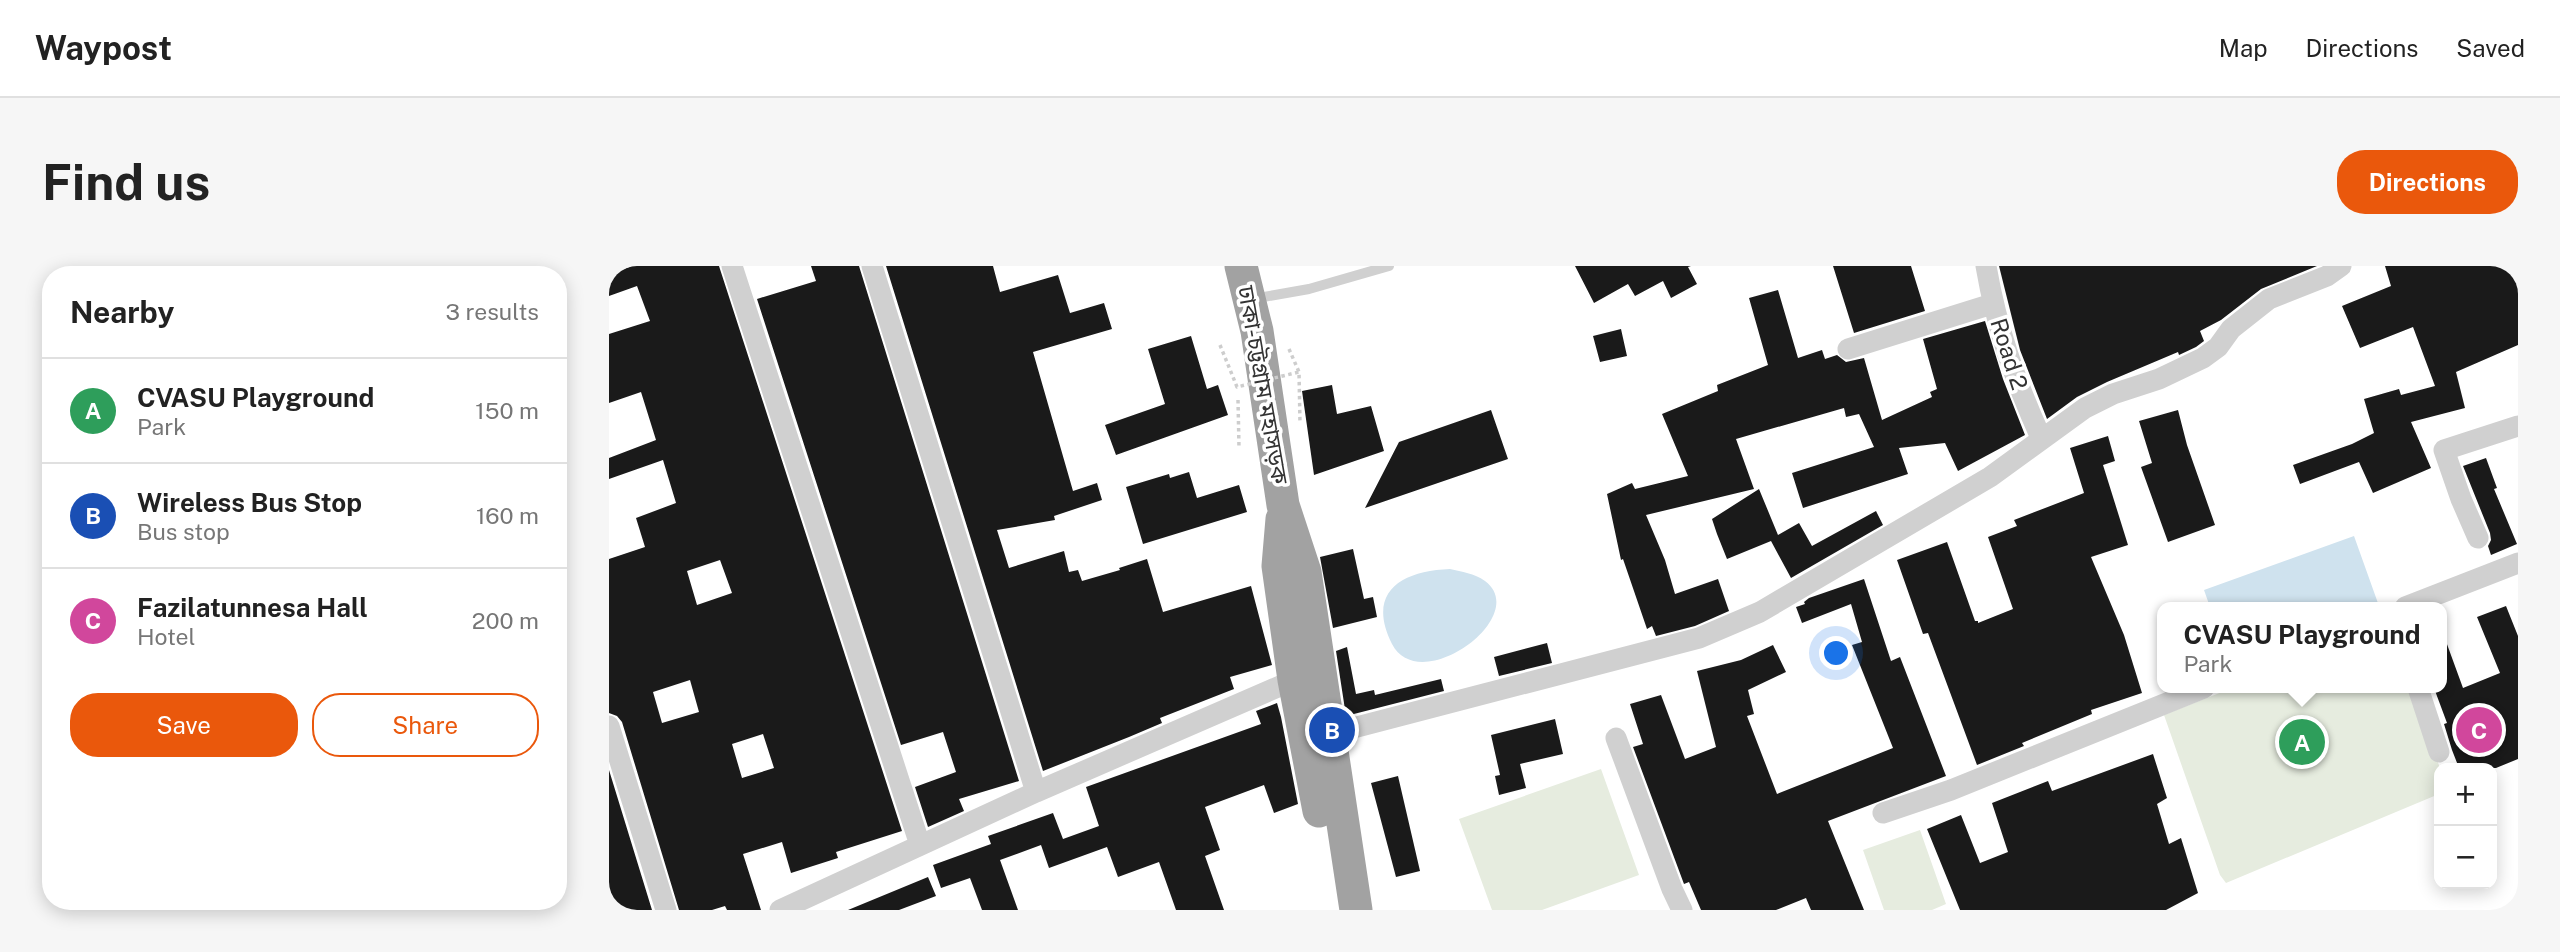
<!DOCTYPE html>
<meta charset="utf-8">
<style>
:root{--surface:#fff;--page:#f6f6f6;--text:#222;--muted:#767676;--line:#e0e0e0;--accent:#ea580c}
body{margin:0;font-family:"Public Sans","Noto Sans Bengali",sans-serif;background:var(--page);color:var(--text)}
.controls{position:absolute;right:21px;bottom:21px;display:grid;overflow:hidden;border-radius:14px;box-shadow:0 4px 18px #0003}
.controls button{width:63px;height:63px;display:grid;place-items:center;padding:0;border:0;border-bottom:2px solid var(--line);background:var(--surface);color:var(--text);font:35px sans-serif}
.you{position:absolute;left:1228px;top:388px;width:24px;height:24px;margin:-18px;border:5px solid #fff;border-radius:50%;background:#1a73e8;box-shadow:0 0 0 10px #1a73e833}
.badge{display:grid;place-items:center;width:46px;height:46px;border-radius:50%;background:var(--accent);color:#fff;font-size:23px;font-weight:700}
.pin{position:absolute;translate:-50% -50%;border:4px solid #fff;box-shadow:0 2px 7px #0006}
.popup{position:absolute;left:1548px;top:336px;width:290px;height:91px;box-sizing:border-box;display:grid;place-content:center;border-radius:14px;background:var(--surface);filter:drop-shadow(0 2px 5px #0005);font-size:23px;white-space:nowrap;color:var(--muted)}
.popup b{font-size:26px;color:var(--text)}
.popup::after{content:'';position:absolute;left:50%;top:100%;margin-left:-14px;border:14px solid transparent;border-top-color:var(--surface)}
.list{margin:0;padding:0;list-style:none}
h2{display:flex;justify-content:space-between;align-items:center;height:91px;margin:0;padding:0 28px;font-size:30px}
h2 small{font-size:23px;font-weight:400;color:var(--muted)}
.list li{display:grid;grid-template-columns:46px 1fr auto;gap:21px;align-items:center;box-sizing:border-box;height:105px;padding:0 28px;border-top:2px solid var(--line)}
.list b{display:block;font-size:26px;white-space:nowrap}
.list p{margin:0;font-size:23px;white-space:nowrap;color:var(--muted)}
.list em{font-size:23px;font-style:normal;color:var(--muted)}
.actions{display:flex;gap:14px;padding:21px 28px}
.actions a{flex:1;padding:16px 0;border:2px solid var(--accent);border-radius:28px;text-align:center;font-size:24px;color:var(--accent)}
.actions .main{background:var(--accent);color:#fff}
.map{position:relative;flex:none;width:1909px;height:644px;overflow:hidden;border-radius:28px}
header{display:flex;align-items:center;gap:42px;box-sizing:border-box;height:98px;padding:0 35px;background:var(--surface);border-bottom:2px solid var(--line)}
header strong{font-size:33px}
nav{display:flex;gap:38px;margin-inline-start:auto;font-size:24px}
.intro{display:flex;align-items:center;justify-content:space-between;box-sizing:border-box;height:168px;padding:0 42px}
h1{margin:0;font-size:49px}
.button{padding:18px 32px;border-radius:28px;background:var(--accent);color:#fff;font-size:24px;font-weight:700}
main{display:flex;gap:42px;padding:0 42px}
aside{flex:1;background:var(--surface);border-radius:28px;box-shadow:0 4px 18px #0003}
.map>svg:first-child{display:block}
</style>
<header>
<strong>Waypost</strong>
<nav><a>Map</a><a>Directions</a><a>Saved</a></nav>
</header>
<div class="intro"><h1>Find us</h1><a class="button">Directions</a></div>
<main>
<aside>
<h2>Nearby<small>3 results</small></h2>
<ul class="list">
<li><span class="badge" style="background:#2e9e5b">A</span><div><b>CVASU Playground</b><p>Park</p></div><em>150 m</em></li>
<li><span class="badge" style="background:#1a4fb4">B</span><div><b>Wireless Bus Stop</b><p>Bus stop</p></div><em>160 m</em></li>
<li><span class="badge" style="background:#d1479c">C</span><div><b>Fazilatunnesa Hall</b><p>Hotel</p></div><em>200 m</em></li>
</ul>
<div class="actions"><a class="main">Save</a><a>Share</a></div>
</aside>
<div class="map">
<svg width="1909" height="644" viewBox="0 0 1909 644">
<rect width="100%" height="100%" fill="#fff"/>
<path fill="#e6ecdf" d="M1623 422H1802L1831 502 1830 528 1617 617 1611 609 1555 449Z
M992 503 1030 609 933 644H883L850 553Z
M1311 564 1337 638 1323 644H1275L1254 584Z"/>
<path fill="#cfe2ee" d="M1745 270 1770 340 1601 341 1595 324Z
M841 303C853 306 865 307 876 315 923 350 811 432 783 378 757 326 792 305 841 303Z"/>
<path fill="#1a1a1a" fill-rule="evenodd" d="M23 0H110L293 565 227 586 229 592 182 607 173 576 134 588 152 644H118L116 640 103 644H70L13 456 8 450 0 447V293L36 281 27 252 67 237 54 194 0 213V192L47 174 32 126 0 137V68L41 55 28 20 0 30V8ZM111 294 123 327 88 339 78 305ZM81 414 90 446 53 457 44 426ZM154 468 165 502 133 512 123 478Z
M202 0H250L410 515 350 533 355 545 319 561 306 521 347 506 334 466 292 479 148 33 207 15Z
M277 0H384L391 26 449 9 461 47 495 37 503 63 424 86 464 225 488 217 493 234 445 250 446 254 388 264 400 302 455 285 460 306 469 304 473 315 511 304 510 302 538 293 554 346 642 320 663 399 621 411 625 423 551 452 553 457 520 471 434 505Z
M966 0H1082L1079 1 1088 18 1062 32 1054 15 1026 30 1019 18 985 37Z
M1224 0H1302L1316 45 1245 67Z
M1390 0H1708L1652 23 1612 54 1591 65 1595 75 1587 81 1570 89 1569 86 1498 116 1468 131 1438 153 1411 84Z
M1776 0H1909V79L1847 106 1856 142 1802 156 1822 202 1764 227 1750 196 1691 218 1684 199 1743 178 1765 167 1755 133 1790 123 1792 129 1826 120 1804 61 1751 82 1733 40 1782 20Z
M1169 24 1189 92 1213 84 1216 93 1228 89 1237 96 1255 92 1273 154 1323 131 1321 126 1328 123 1314 73 1376 55 1394 113 1416 169 1349 205 1336 177 1290 182 1299 208 1194 242 1183 207 1265 181 1250 148 1237 151 1235 142 1127 173 1145 223 1037 249 1056 294 1066 328 1109 313 1120 345 1086 360 1047 370 1043 360 1038 363 1014 293 1012 294 998 228 1023 217 1026 223 1079 210 1053 148 1109 125 1108 119 1159 99 1140 32Z
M1012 63 1018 90 991 96 984 70Z
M582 70 598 123 609 119 619 149 507 189 496 159 556 138 539 83Z
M723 119 728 148 762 140 775 185 705 209 693 125Z
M882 144 899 193 756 242 790 176Z
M1569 144 1578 179 1606 259 1559 276 1532 201 1543 197 1530 155Z
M1499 170 1506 195 1494 199 1519 279 1482 291 1515 369 1533 427 1482 444 1483 448 1413 477 1415 480 1368 499 1319 367 1314 368 1288 294 1338 276 1366 355H1369V357L1404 343 1379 271 1408 260 1405 254 1475 227 1461 182Z
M1877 192 1888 222 1885 223 1908 278 1882 289 1879 280 1882 274 1881 267 1854 200Z
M580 206 588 232 630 219 638 246 534 278 517 221 560 208 561 212Z
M1150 223 1169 269 1190 257 1203 280 1267 245 1274 259 1182 312 1162 275 1118 293 1108 268 1103 253Z
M744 283 755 333 764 331 768 351 724 362 711 291Z
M1255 313 1282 395 1291 391 1337 510 1219 555 1255 644H1202L1197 632 1167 644H1092L1080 616 1075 618 1024 481 1034 478 1021 438 1052 429 1076 493 1107 481 1088 405 1132 394 1164 379 1177 406 1139 424 1145 448 1138 450 1168 528 1284 482 1243 379 1253 376 1242 338 1193 357 1187 341 1196 338 1195 336 1200 332Z
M1897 340 1909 370V493L1887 502H1850L1843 484 1835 458 1838 457 1825 422H1833V371L1835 370 1854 422 1891 407 1868 351Z
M938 377 943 397 890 410 885 391Z
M738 381 747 428 765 424 766 429 832 413 835 425 737 450 727 385Z
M668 437 672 451 689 538 665 547 655 519 596 541 611 584 596 590 615 644H567L550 596 509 611 498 581 440 602 432 579 391 594 409 644H373L361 612 332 622 324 599 382 578 379 570 444 547 454 573 490 560 477 521 652 458 647 445Z
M946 453 954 488 911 498 917 522 890 529 886 510 891 509 882 469Z
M1544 488 1558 532 1548 538 1560 578 1572 572 1589 627 1557 644H1351L1318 563 1352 549 1371 597 1399 586 1383 537 1439 515 1443 525Z
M0 504 43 644H0Z
M789 510 811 605 787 611 762 517Z
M319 611 327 630 290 644H239Z"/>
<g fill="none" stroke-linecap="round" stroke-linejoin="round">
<path stroke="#cdcdcd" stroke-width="3.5" stroke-dasharray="3.5 3.5" stroke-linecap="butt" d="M680 83 690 106
M629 134 630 181"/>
<path stroke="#d0d0d0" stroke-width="10" d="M643 33 700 23 780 0"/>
<path stroke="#d0d0d0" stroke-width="21" d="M123 0 311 579
M263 0 427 526
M1377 0C1388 64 1406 114 1432 172
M1239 83 1383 38
M1869 272 1852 233 1835 184 1909 160
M1796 341 1909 297
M1809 422 1830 486
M0 460 57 644
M721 468 1090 372 1151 346 1381 211 1476 142 1504 128 1550 113 1594 92 1609 81 1622 63 1660 33 1718 10 1732 0
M1007 472 1063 623 1073 644
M1274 547 1342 524 1595 422
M171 644 427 526 685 414"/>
<path stroke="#a2a2a2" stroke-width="33" d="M632 0 648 65 674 239 696 306 747 644
M673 253 669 300 685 414 710 545"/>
<path stroke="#cdcdcd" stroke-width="3.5" stroke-dasharray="3.5 3.5" stroke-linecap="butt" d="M611 79 628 121 690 106 691 157"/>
</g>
<g text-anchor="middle" stroke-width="7" stroke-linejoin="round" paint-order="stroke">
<g font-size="23" fill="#333" stroke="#fff">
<text transform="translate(1400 88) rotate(72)" y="8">Road 2</text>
<text transform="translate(654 119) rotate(80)" y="8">ঢাকা-চট্টগ্রাম মহাসড়ক</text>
</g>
</g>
</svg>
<div class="controls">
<button>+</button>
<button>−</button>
</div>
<div class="you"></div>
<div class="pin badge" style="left:1693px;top:476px;background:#2e9e5b">A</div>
<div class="popup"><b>CVASU Playground</b>Park</div>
<div class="pin badge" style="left:723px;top:464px;background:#1a4fb4">B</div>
<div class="pin badge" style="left:1870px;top:464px;background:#d1479c">C</div>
</div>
</main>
